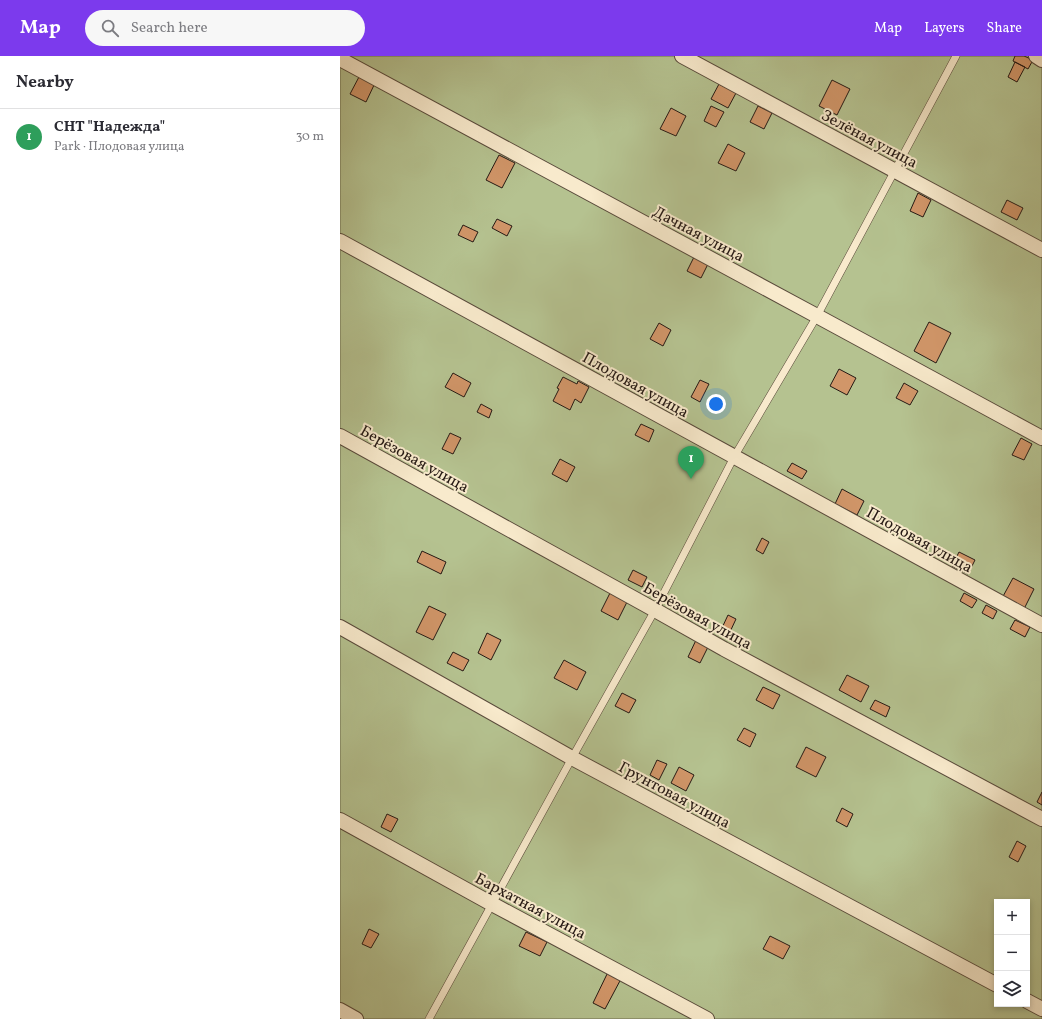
<!DOCTYPE html>
<meta charset="utf-8">
<style>
:root{--surface:#fff;--page:#f7f7f7;--text:#2b2b33;--muted:#7c7c81;--line:#e1e1e2;--accent:#7c3aed}
body{margin:0;font-family:Vollkorn,serif;background:var(--page);color:var(--text)}
.controls{position:absolute;right:12px;bottom:12px;display:grid;overflow:hidden;border-radius:0px;box-shadow:0 2px 6px #0003}
.controls button{width:36px;height:36px;display:grid;place-items:center;padding:0;border:0;border-bottom:1px solid var(--line);background:var(--surface);color:var(--text);font:20px sans-serif}
.you{position:absolute;left:376px;top:348px;width:14px;height:14px;margin:-10px;border:3px solid #fff;border-radius:50%;background:#1a73e8;box-shadow:0 0 0 6px #1a73e833}
.badge{display:grid;place-items:center;width:26px;height:26px;border-radius:50%;background:var(--accent);color:#fff;font-size:13px;font-weight:700}
.pin{position:absolute;translate:-50% -33px;filter:drop-shadow(0 1px 2px #0008)}
.pin::after{content:'';position:absolute;top:21px;width:14px;height:12px;background:inherit;clip-path:polygon(0 0,100% 0,50% 100%)}
.list{margin:0;padding:0;list-style:none}
h2{display:flex;justify-content:space-between;align-items:center;height:52px;margin:0;padding:0 16px;font-size:17px}
h2 small{font-size:13px;font-weight:400;color:var(--muted)}
.list li{display:grid;grid-template-columns:26px 1fr auto;gap:12px;align-items:center;box-sizing:border-box;height:56px;padding:0 16px;border-top:1px solid var(--line)}
.list b{display:block;font-size:15px;white-space:nowrap}
.list p{margin:0;font-size:13px;white-space:nowrap;color:var(--muted)}
.list em{font-size:13px;font-style:normal;color:var(--muted)}
.icon{flex:none;width:22px;height:22px;fill:none;stroke:currentColor;stroke-width:2;stroke-linecap:round;stroke-linejoin:round}
.map{position:relative;flex:none;width:702px;height:963px;overflow:hidden}
header{display:flex;align-items:center;gap:24px;box-sizing:border-box;height:56px;padding:0 20px;background:var(--accent);color:#fff}
header strong{font-size:19px}
nav{display:flex;gap:22px;margin-inline-start:auto;font-size:14px}
.search{width:280px;height:36px;background:var(--page);display:flex;align-items:center;gap:10px;box-sizing:border-box;padding:0 14px;border-radius:22px;color:var(--muted);font-size:15px}
main{display:flex}
aside{flex:1;background:var(--surface)}
.map>svg:first-child{display:block}
</style>
<header>
<strong>Map</strong>
<div class="search"><svg class="icon" aria-label="search" viewBox="0 0 24 24"><circle cx="10" cy="10" r="6"/><path d="M15 15l6 6"/></svg>Search here</div>
<nav><a>Map</a><a>Layers</a><a>Share</a></nav>
</header>
<main>
<aside>
<h2>Nearby<small></small></h2>
<ul class="list">
<li><span class="badge" style="background:#2e9e5b">1</span><div><b>СНТ &quot;Надежда&quot;</b><p>Park · Плодовая улица</p></div><em>30 m</em></li>
</ul>
</aside>
<div class="map">
<svg width="702" height="963" viewBox="0 0 702 963">
<rect width="100%" height="100%" fill="#f5deb0"/>
<filter id="stains"><feTurbulence type="fractalNoise" baseFrequency=".005" numOctaves="4"/><feColorMatrix values="0 0 0 0 .2 0 0 0 0 .09 0 0 0 0 .02 0 0 0 .5 -.17"/></filter>
<radialGradient id="worn" r=".72"><stop offset=".6" stop-color="#630" stop-opacity="0"/><stop offset="1" stop-color="#630" stop-opacity=".3"/></radialGradient>
<path fill="#b5c290" stroke="#6d6e52" fill-rule="evenodd" d="M0 0H702V963H0ZM657 846H687V948H657Z"/>
<path fill="#d19669" stroke="#251914" d="M675 0H684L693 4 688 13 673 5Z
M675 6 685 11 677 26 668 21Z
M20 19 35 27 26 46 10 38Z
M492 24 510 33 497 59 479 50Z
M379 28 396 37 388 52 371 43Z
M371 50 384 56 376 71 364 65Z
M418 50 432 57 424 73 410 66Z
M331 52 346 60 336 80 320 73Z
M388 88 405 97 396 115 378 107Z
M159 99 175 107 162 132 146 124Z
M578 137 591 144 583 161 570 155Z
M667 144 683 152 677 164 661 156Z
M157 163 172 170 167 180 152 172Z
M123 169 138 176 133 186 118 179Z
M354 201 368 208 361 222 347 215Z
M589 266 611 277 596 307 574 295Z
M319 267 331 274 323 290 310 283Z
M499 313 516 322 507 339 490 330Z
M113 317 131 327 124 341 105 331Z
M223 321 237 328 238 325 249 331 241 347 235 343 230 354 213 345 219 333 217 332Z
M360 324 369 328 360 346 351 341Z
M564 327 578 335 570 349 556 342Z
M141 348 152 354 149 362 137 356Z
M301 368 314 374 309 386 295 379Z
M110 377 121 382 113 398 102 393Z
M681 382 692 388 684 404 672 399Z
M220 403 235 411 227 426 212 418Z
M452 407 467 415 462 423 447 415Z
M502 433 524 445 517 459 495 448Z
M422 482 429 486 423 498 416 494Z
M82 495 106 506 101 518 77 506Z
M619 496 635 504 628 518 612 510Z
M293 514 307 521 302 531 288 524Z
M673 522 694 533 683 555 661 544Z
M271 535 288 544 278 564 261 555Z
M624 537 637 544 632 552 620 545Z
M646 549 657 555 653 563 642 557Z
M89 550 106 558 93 584 76 576Z
M388 559 396 563 389 578 381 574Z
M675 564 690 571 685 581 670 573Z
M147 577 161 584 151 604 138 597Z
M357 582 369 589 360 607 348 601Z
M113 596 129 604 123 615 107 607Z
M224 604 246 616 237 634 214 622Z
M507 619 529 630 521 646 499 634Z
M423 631 440 639 433 653 416 644Z
M282 637 296 644 289 657 275 650Z
M535 644 550 651 546 661 530 653Z
M404 672 416 678 410 691 397 684Z
M466 691 486 701 476 721 456 711Z
M317 704 327 708 319 724 310 719Z
M339 711 354 719 346 735 331 727Z
M702 736V749L697 746Z
M502 752 513 758 507 771 496 765Z
M47 758 58 763 51 776 41 771Z
M677 785 686 790 678 806 669 801Z
M29 873 39 878 31 892 22 888Z
M186 876 207 886 200 900 179 890Z
M430 880 450 890 443 903 423 893Z
M269 914 282 921 265 953 253 947Z"/>
<g fill="none" stroke-linecap="round" stroke-linejoin="round">
<g stroke="#594a3b" stroke-width="8">
<path id="lane" d="M89 963 232 702 315 554 394 401 477 260 616 0"/>
</g>
<g stroke="#594a3b" stroke-width="16">
<path id="street" d="M342 0 702 194
M696 0 702 4
M0 3 477 260 702 382
M0 185 702 569
M0 380 315 554 384 593 702 763
M0 571 232 702 657 929
M0 764 152 848 367 963
M687 945 702 953
M0 954 16 963"/>
</g>
<use href="#lane" stroke="#f8eacc" stroke-width="7"/>
<use href="#street" stroke="#f8eacc" stroke-width="14"/>
</g>
<g text-anchor="middle" stroke-width="4" stroke-linejoin="round" paint-order="stroke">
<g font-size="16" fill="#251914" stroke="#f8eacc">
<text transform="translate(530 82) rotate(28)" y="6">Зелёная улица</text>
<text transform="translate(359 177) rotate(28)" y="6">Дачная улица</text>
<text transform="translate(296 328) rotate(29)" y="6">Плодовая улица</text>
<text transform="translate(75 402) rotate(29)" y="6">Берёзовая улица</text>
<text transform="translate(580 483) rotate(29)" y="6">Плодовая улица</text>
<text transform="translate(358 559) rotate(29)" y="6">Берёзовая улица</text>
<text transform="translate(335 738) rotate(28)" y="6">Грунтовая улица</text>
<text transform="translate(191 849) rotate(28)" y="6">Бархатная улица</text>
</g>
</g>
<rect width="100%" height="100%" filter="url(#stains)"/>
<rect width="100%" height="100%" fill="url(#worn)"/>
</svg>
<div class="controls">
<button>+</button>
<button>−</button>
<button><svg class="icon" aria-label="layers" viewBox="0 0 24 24"><path d="M12 4l9 5-9 5-9-5zM3 14l9 5 9-5"/></svg></button>
</div>
<div class="you"></div>
<div class="pin badge" style="left:351px;top:423px;background:#2e9e5b">1</div>
</div>
</main>
